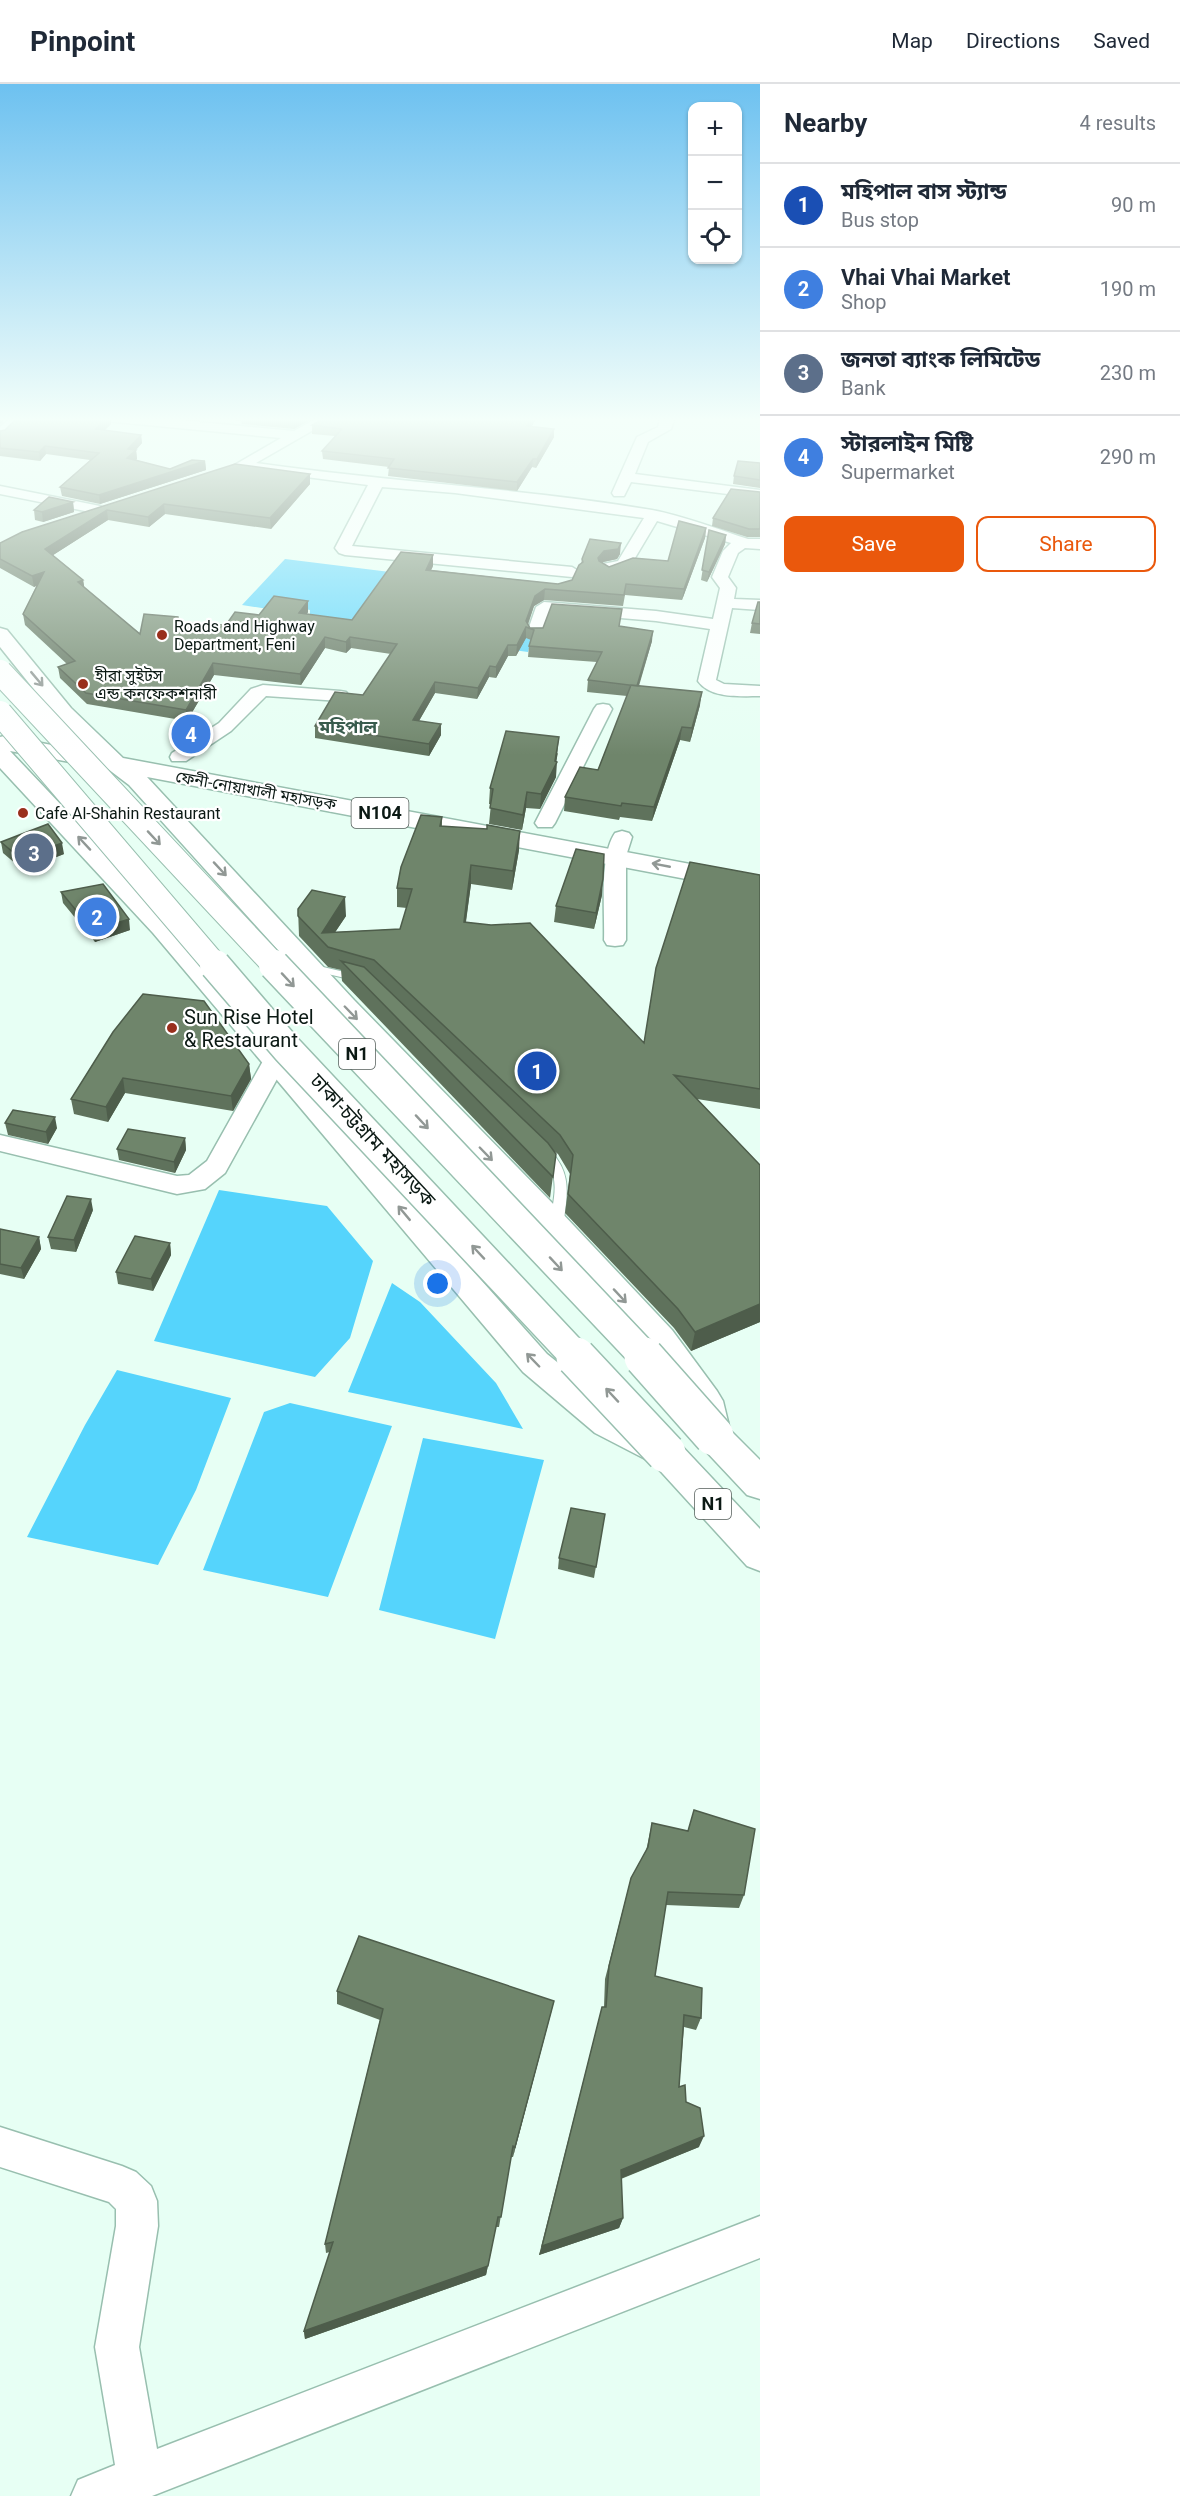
<!DOCTYPE html>
<meta charset="utf-8">
<style>
:root{--surface:#fff;--page:#f6f6f7;--text:#1f2937;--muted:#747a83;--line:#e0e1e3;--accent:#ea580c}
body{margin:0;font-family:Roboto,"Noto Sans Bengali",sans-serif;background:var(--page);color:var(--text)}
.controls{position:absolute;right:18px;top:18px;display:grid;overflow:hidden;border-radius:12px;box-shadow:0 2px 4px #0004}
.controls button{width:54px;height:54px;display:grid;place-items:center;padding:0;border:0;border-bottom:2px solid var(--line);background:var(--surface);color:var(--text);font:30px sans-serif}
.you{position:absolute;left:438px;top:1200px;width:21px;height:21px;margin:-15px;border:4px solid #fff;border-radius:50%;background:#1a73e8;box-shadow:0 0 0 9px #1a73e833}
.badge{display:grid;place-items:center;width:39px;height:39px;border-radius:50%;background:var(--accent);color:#fff;font-size:20px;font-weight:700}
.pin{position:absolute;translate:-50% -50%;border:3px solid #fff;box-shadow:0 2px 6px #0006}
.list{margin:0;padding:0;list-style:none}
h2{display:flex;justify-content:space-between;align-items:center;height:78px;margin:0;padding:0 24px;font-size:26px}
h2 small{font-size:20px;font-weight:400;color:var(--muted)}
.list li{display:grid;grid-template-columns:39px 1fr auto;gap:18px;align-items:center;box-sizing:border-box;height:84px;padding:0 24px;border-top:2px solid var(--line)}
.list b{display:block;font-size:22px;white-space:nowrap}
.list p{margin:0;font-size:20px;white-space:nowrap;color:var(--muted)}
.list em{font-size:20px;font-style:normal;color:var(--muted)}
.actions{display:flex;gap:12px;padding:18px 24px}
.actions a{flex:1;padding:14px 0;border:2px solid var(--accent);border-radius:12px;text-align:center;font-size:21px;color:var(--accent)}
.actions .main{background:var(--accent);color:#fff}
.icon{flex:none;width:33px;height:33px;fill:none;stroke:currentColor;stroke-width:2;stroke-linecap:round;stroke-linejoin:round}
.map{position:relative;flex:none;width:760px;height:2412px;overflow:hidden}
header{display:flex;align-items:center;gap:36px;box-sizing:border-box;height:84px;padding:0 30px;background:var(--surface);border-bottom:2px solid var(--line)}
header strong{font-size:28px}
nav{display:flex;gap:33px;margin-inline-start:auto;font-size:21px}
main{display:flex}
aside{flex:1;background:var(--surface)}
.map>svg:first-child{display:block}
</style>
<header>
<strong>Pinpoint</strong>
<nav><a>Map</a><a>Directions</a><a>Saved</a></nav>
</header>
<main>
<div class="map">
<svg width="760" height="2412" viewBox="0 0 760 2412">
<rect width="100%" height="100%" fill="#e7fff4"/>
<path fill="#55d4fc" d="M285 475 390 488 533 551 528 568 310 537V526L273 519 268 525 242 521Z
M219 1106 327 1122 373 1177 350 1254 315 1293 154 1257Z
M392 1199 420 1218 496 1299 523 1345 348 1308Z
M117 1286 231 1314 196 1406 158 1481 27 1453 85 1341Z
M290 1319 392 1342 328 1513 203 1486 264 1328Z
M423 1354 544 1376 495 1555 379 1526Z"/>
<g fill="none" stroke-linecap="round" stroke-linejoin="round">
<g stroke="#98bfaf" stroke-width="2">
<path id="lane" d="M310 880 362 892 364 894 358 897 306 885 304 883Z
M543 1062C550 1064 553 1069 557 1075 572 1096 566 1118 563 1142L556 1147 549 1142C552 1123 560 1099 549 1081 545 1076 540 1071 537 1066Z"/>
</g>
<g stroke="#98bfaf" stroke-width="3">
<path id="street" d="M11 333H26L5 353 0 354V343Z
M98 333H147L294 347 319 333H336L256 379C388 398 521 404 652 426 684 432 717 445 748 455H760V465L745 464 738 469 728 493 736 504 734 515 760 516V526L732 524 716 596 724 600 760 602V612C740 612 711 615 698 597L710 545 656 537 550 528 541 553H529L527 549 536 523 544 518 656 527 713 535 720 504 712 493 723 467 731 459 657 437 629 484 607 491 599 486 603 480 618 477 644 434 455 409 382 403 352 462 572 483 580 488 572 493 345 471 339 469 335 464 368 401 244 385 238 387 231 383 281 354 105 337Z
M661 333H675L671 345 648 358 635 390 760 406V414L631 398 624 412H614L612 409 637 353 658 343Z
M0 402 100 422 107 426 100 430 0 410Z
M263 601 340 607 346 608 349 612 346 616 340 617 266 612 231 647 186 677H172L170 673 172 669 219 639 251 605Z
M603 620 609 621 612 625 555 739 552 743H538L535 739 594 625 597 621Z
M622 747 629 749 632 753 626 772V856L623 861 615 862 607 861 604 856C605 827 599 772 615 749Z
M275 970 283 972 287 977 225 1089 205 1105 177 1110 0 1067V1051L177 1092 189 1091 207 1077 263 977 267 972Z
M0 2043 122 2082 136 2088 151 2102 157 2117 158 2142 139 2263 157 2365 760 2132V2174L152 2412H71L78 2396 115 2381 95 2263 116 2142V2125L109 2118 0 2083Z"/>
</g>
<g stroke="#98bfaf" stroke-width="3">
<path id="highway" d="M0 544 7 546 71 624 123 674 760 793V809L147 693 354 916 560 1127 672 1246 717 1307 723 1317 730 1346 760 1376V1415L747 1411 701 1362 696 1352 688 1321 648 1264 538 1143 334 928 129 701 108 685 10 667 171 837 465 1178 547 1270 621 1329 679 1359 760 1445V1487L747 1482 653 1379 595 1349 523 1288 153 849 0 684V653L4 652 89 668 56 633 0 563Z"/>
</g>
<use href="#lane" fill="#fff" fill-rule="evenodd"/>
<use href="#street" fill="#fff" fill-rule="evenodd"/>
<use href="#highway" fill="#fff" fill-rule="evenodd"/>
<g stroke="#98bfaf" stroke-width="26" stroke-linecap="butt">
<path id="highway-bridge-far2" d="M0 588 275 882
M0 629 216 882"/>
</g>
<g stroke="#98bfaf" stroke-width="33" stroke-linecap="butt">
<path id="highway-bridge-far1" d="M215 881 288 966 577 1274
M274 881 646 1274"/>
</g>
<g stroke="#98bfaf" stroke-width="42" stroke-linecap="butt">
<path id="highway-bridge" d="M576 1273 666 1369
M644 1273 714 1352"/>
</g>
<use href="#highway-bridge-far2" stroke="#fff" stroke-width="24"/>
<use href="#highway-bridge-far1" stroke="#fff" stroke-width="30"/>
<use href="#highway-bridge" stroke="#fff" stroke-width="39"/>
</g>
<path fill="#5f725c" d="M18 333H110L111 340 104 346 141 351 142 359 136 366 137 375 136 376 170 385 205 377 206 386 100 420 62 412 60 403 90 376 46 370 40 377 0 372V347L5 346Z
M226 333H315L294 345 242 340 241 337 226 335Z
M537 333 531 343 554 345V353L536 384 532 383 517 407 388 392 389 383 323 375 322 367 335 352 312 350V341Z
M760 379V404L733 400 734 392Z
M235 380 310 400 271 445 165 430 149 443 108 436 53 471 83 496 84 503 140 550 179 539 226 541 308 517V528L307 530 352 536 433 482 431 486 558 500 572 496 581 480 582 475 620 470 617 475 603 478 602 479 609 483 668 477 706 444 705 454 682 516 625 511 623 522 544 516 534 522 528 541 530 544 620 542 652 557 639 602 700 621 690 658 680 656 652 737 620 733 619 736 564 727 565 713 598 686 627 612 587 608 588 596 597 578 528 573 529 562 531 556 526 554 516 572H508L496 594 489 593 477 615 435 609 419 637 441 640V651L429 672 315 654V642L363 611 391 570 351 564 346 569 325 564 301 601 214 591 187 637 87 620 60 594 58 583 67 580 25 541 23 530 37 501 34 503 0 484V459Z
M760 408V453H747L712 442 713 434Z
M73 418 74 428 43 438 35 436 34 426Z
M709 446 726 451 725 460 707 498 701 496Z
M760 518V550L750 549 752 539Z
M558 669 556 678V693L540 725 526 724 522 746 489 740 491 720H489L490 704Z
M442 733V742L519 766 512 806 471 800 466 838 644 959 760 791V1025L697 1015 760 1081V1238L691 1267 674 1244 565 1129 570 1090 558 1070 554 1067 556 1070 550 1114 342 897 341 886 328 883 299 852 298 825 346 832 335 848 400 845 407 824 397 823V804Z
M1 758 64 770 23 786 3 769Z
M61 808 130 846 95 858 63 819Z
M602 811 594 845 554 838 556 822Z
M113 948 249 980 251 995 233 1027 125 1009 108 1038 74 1030 71 1015Z
M5 1039 57 1044 48 1060 8 1051Z
M185 1054 186 1066 175 1089 119 1076 117 1065Z
M93 1126 76 1168 51 1165 48 1153Z
M0 1145 39 1153 41 1165 24 1195 0 1190Z
M170 1159 171 1171 153 1207 118 1200 116 1188Z
M605 1430 594 1494 558 1485 559 1474Z
M652 1739 744 1811 739 1824 666 1821 655 1892 701 1934 696 1946 684 1943 679 2003 686 2018 699 2063 621 2095 623 2134 619 2144 539 2171 602 1923H604L605 1895 631 1794 646 1767Z
M337 1907 554 1917 513 2073H511L499 2143H496L486 2191 305 2255 304 2247 330 2168 326 2169 325 2160 380 1936 337 1920Z"/>
<path fill="#4e5d4b" d="M0 333H8L0 340Z
M108 333H110L111 340 97 354 96 345Z
M300 333H315L294 345 293 336Z
M533 333H537L527 351V342Z
M554 345V353L536 384 537 375Z
M141 351 142 359 134 368 136 366 137 375 128 382V365Z
M45 362 46 370 40 377 39 368Z
M533 375 532 383 517 407V398Z
M205 377 206 386 100 420 99 411Z
M310 390V400L271 445 270 434Z
M73 418 74 428 43 438 42 428Z
M164 420 165 430 149 443 148 433Z
M107 426 108 436 47 475 45 465Z
M706 444 705 454 682 516 684 505Z
M726 451 725 460 707 498 709 488Z
M621 459 620 470 617 475 603 478 597 485 598 474 604 467Z
M433 471V482L426 497V486Z
M44 488 46 498 34 503 32 492Z
M83 496 85 507 78 498Z
M545 505 544 516 534 522 526 544V554L516 572 517 561 535 512Z
M308 517V528L299 540V529Z
M653 547 652 557 635 613 637 602Z
M325 553V564L301 601 300 590Z
M350 553 351 564 346 569V558Z
M508 561V572L496 594V583Z
M213 579 214 591 187 637 186 626Z
M490 582 489 593 477 615 478 604Z
M435 598V609L413 647V636Z
M702 608 700 621 690 658 692 644Z
M441 640V651L429 672V660Z
M682 643 680 656 652 737 654 723Z
M559 653 556 681 557 678 556 693 540 725 541 710Z
M527 708 526 724 522 746 523 731Z
M520 747 519 766 512 806 513 787Z
M62 759 64 770 23 786 21 775Z
M471 781V800L463 857 464 838Z
M603 795 602 811 594 845 596 829Z
M345 813 346 832 326 862 322 849Z
M129 835 130 846 95 858 93 847Z
M249 980 251 995 233 1027 231 1012Z
M123 994 125 1009 108 1038 106 1023Z
M55 1033 57 1044 48 1060 46 1048Z
M185 1054 186 1066 175 1089 174 1078Z
M91 1115 93 1126 76 1168 74 1156Z
M39 1153 41 1165 24 1195 21 1184Z
M170 1159 171 1171 153 1207 151 1195Z
M760 1220V1238L691 1267 695 1248Z
M554 1917 551 1929 513 2073 515 2063Z
M704 2052 699 2063 617 2096 621 2086Z
M498 2133 486 2191 305 2255 304 2247Z
M623 2134 619 2144 539 2171 542 2162Z"/>
<path fill="#6f856b" stroke="#4e5d4b" stroke-width="1.5" d="M18 333H108L96 345 141 351 128 365 136 366 127 374 170 385 192 376 205 377 99 411 60 403 99 369 45 362 39 368 0 364V347L5 346Z
M255 333H300L293 336Z
M326 333H533L527 342 554 345 537 375H533L517 398 388 384 394 375 322 367 342 345 312 341Z
M738 377 760 379V396L734 392Z
M235 380 310 390 270 434 164 420 148 433 107 426 45 465 83 496 78 498 140 550 144 530 178 533 179 539 226 541 235 528 259 531 274 512 308 517 299 529 352 536 401 468 433 471 426 486 558 500 572 496 579 481 583 478 582 475 590 455 621 459 618 465 604 467 598 474 599 477 609 483 633 474 668 477 679 437 706 444 684 505 626 500 624 511 545 505 535 512 526 537 530 544H543L552 520 622 525 619 542 653 547 637 602 588 596 602 568 529 562 534 546 526 543 517 561H508L496 583 490 582 478 604 435 598 413 636 441 640 429 660 315 642 335 608 363 611 397 560 350 553 346 558 325 553 300 590 213 579 186 626 86 609 58 583 75 577 23 530 44 488 32 492 0 475V459L22 448Z
M731 405 760 408V445H749L713 434Z
M49 413 73 418 42 428 34 426Z
M709 446 726 451 709 488 702 486Z
M758 518H760V540L752 539Z
M631 601 702 608 692 644 682 643 654 723 622 719 621 722 565 713 580 683 598 686Z
M506 647 559 653 555 677 557 678 541 710 527 708 523 731 490 724 493 705 490 704Z
M421 731 442 733 440 742 487 745V741L520 747 513 787 471 781 464 838 491 841 530 839 644 959 656 884 690 778 760 791V1005L674 991 760 1081V1220L695 1248 678 1225 568 1110 573 1071 560 1051 374 876 328 863 298 832V825L312 806 345 813 322 849 400 845 412 805 397 804 401 783Z
M48 740 62 759 21 775 1 758Z
M576 765 604 770 603 795 596 829 556 822Z
M103 800 129 835 93 847 61 808Z
M341 877 364 883 548 1059 556 1070 553 1093Z
M143 910 204 917 249 980 231 1012 123 994 106 1023 71 1015 113 948Z
M13 1026 55 1033 46 1048 5 1039Z
M128 1045 185 1054 174 1078 117 1065Z
M67 1112 91 1115 74 1156 48 1153Z
M0 1145 39 1153 21 1184 0 1180Z
M135 1152 170 1159 151 1195 116 1188Z
M571 1424 605 1430 596 1483 559 1474Z
M694 1726 755 1745 744 1811 668 1808 655 1892 702 1904 701 1934 684 1931 679 2003 685 2001 686 2018 700 2024 704 2052 621 2086 623 2134 542 2162 602 1923H606L609 1882 631 1794 648 1763 652 1739 688 1747Z
M359 1852 554 1917 515 2063 513 2062 501 2133H498L488 2182 304 2247 333 2158 325 2160 383 1925 337 1907Z"/>
<defs><path id="oneway-shaft" d="M-6 0H5M1.5-3L5.5 0L1.5 3" fill="none" stroke-width="1.6" stroke-linecap="round" stroke-linejoin="round" transform="scale(1.5)"/></defs>
<g stroke="#919895">
<use href="#oneway-shaft" transform="translate(37 595) rotate(50)"/>
<use href="#oneway-shaft" transform="translate(154 754) rotate(47)"/>
<use href="#oneway-shaft" transform="translate(84 759) rotate(-133)"/>
<use href="#oneway-shaft" transform="translate(661 781) rotate(-169)"/>
<use href="#oneway-shaft" transform="translate(220 785) rotate(47)"/>
<use href="#oneway-shaft" transform="translate(288 896) rotate(47)"/>
<use href="#oneway-shaft" transform="translate(351 929) rotate(46)"/>
<use href="#oneway-shaft" transform="translate(422 1038) rotate(47)"/>
<use href="#oneway-shaft" transform="translate(486 1070) rotate(46)"/>
<use href="#oneway-shaft" transform="translate(404 1129) rotate(-130)"/>
<use href="#oneway-shaft" transform="translate(478 1168) rotate(-133)"/>
<use href="#oneway-shaft" transform="translate(556 1180) rotate(47)"/>
<use href="#oneway-shaft" transform="translate(620 1212) rotate(47)"/>
<use href="#oneway-shaft" transform="translate(533 1276) rotate(-134)"/>
<use href="#oneway-shaft" transform="translate(612 1311) rotate(-133)"/>
</g>
<linearGradient id="sky" x2="0" y2="1"><stop stop-color="#6dc1f0"/><stop offset="0.5" stop-color="#f4fffa"/><stop offset="1" stop-color="#f4fffa" stop-opacity="0"/></linearGradient>
<rect width="760" height="671" fill="url(#sky)"/>
<g fill="#992f1c" stroke="#fff" stroke-width="2">
<circle cx="162" cy="551" r="6"/>
<circle cx="83" cy="600" r="6"/>
<circle cx="23" cy="729" r="6"/>
<circle cx="172" cy="944" r="6"/>
</g>
<g text-anchor="middle" stroke-width="4.5" stroke-linejoin="round" paint-order="stroke">
<g font-size="16" fill="#0b1914" stroke="#fff" text-anchor="start">
<text x="174" y="548">Roads and Highway<tspan x="174" dy="18">Department, Feni</tspan></text>
<text x="95" y="597">হীরা সুইটস<tspan x="95" dy="18">এন্ড কনফেকশনারী</tspan></text>
<text x="35" y="735">Cafe Al-Shahin Restaurant</text>
</g>
<g font-size="16" fill="#0b1914" stroke="#fff">
<text transform="translate(256 706) rotate(10)" y="6">ফেনী-নোয়াখালী মহাসড়ক</text>
</g>
<g font-size="18" font-weight="bold" fill="#385b4d" stroke="#fff">
<text x="348" y="649">মহিপাল</text>
</g>
<g fill="#fff" stroke="#545e5a" stroke-width="1.5">
<rect x="351.5" y="714" width="57" height="30" rx="4.5"/>
<rect x="339" y="955" width="36" height="30" rx="4.5"/>
<rect x="695" y="1405" width="36" height="30" rx="4.5"/>
</g>
<g font-size="18" font-weight="bold" fill="#0b1914">
<text x="380" y="735">N104</text>
<text x="357" y="976">N1</text>
<text x="713" y="1426">N1</text>
</g>
<g font-size="20" fill="#0b1914" stroke="#fff" text-anchor="start">
<text x="184" y="940">Sun Rise Hotel<tspan x="184" dy="23">&amp; Restaurant</tspan></text>
</g>
<g font-size="20" fill="#0b1914" stroke="#fff">
<text transform="translate(373 1056) rotate(47)" y="7">ঢাকা-চট্টগ্রাম মহাসড়ক</text>
</g>
</g>
</svg>
<div class="controls">
<button>+</button>
<button>−</button>
<button><svg class="icon" aria-label="locate" viewBox="0 0 24 24"><circle cx="12" cy="12" r="6"/><path d="M12 2v4M12 18v4M2 12h4M18 12h4"/></svg></button>
</div>
<div class="you"></div>
<div class="pin badge" style="left:537px;top:987px;background:#1a4fb4">1</div>
<div class="pin badge" style="left:97px;top:833px;background:#3f7fe0">2</div>
<div class="pin badge" style="left:34px;top:769px;background:#5c6f8a">3</div>
<div class="pin badge" style="left:191px;top:650px;background:#3f7fe0">4</div>
</div>
<aside>
<h2>Nearby<small>4 results</small></h2>
<ul class="list">
<li><span class="badge" style="background:#1a4fb4">1</span><div><b>মহিপাল বাস স্ট্যান্ড</b><p>Bus stop</p></div><em>90 m</em></li>
<li><span class="badge" style="background:#3f7fe0">2</span><div><b>Vhai Vhai Market</b><p>Shop</p></div><em>190 m</em></li>
<li><span class="badge" style="background:#5c6f8a">3</span><div><b>জনতা ব্যাংক লিমিটেড</b><p>Bank</p></div><em>230 m</em></li>
<li><span class="badge" style="background:#3f7fe0">4</span><div><b>স্টারলাইন মিষ্টি</b><p>Supermarket</p></div><em>290 m</em></li>
</ul>
<div class="actions"><a class="main">Save</a><a>Share</a></div>
</aside>
</main>
